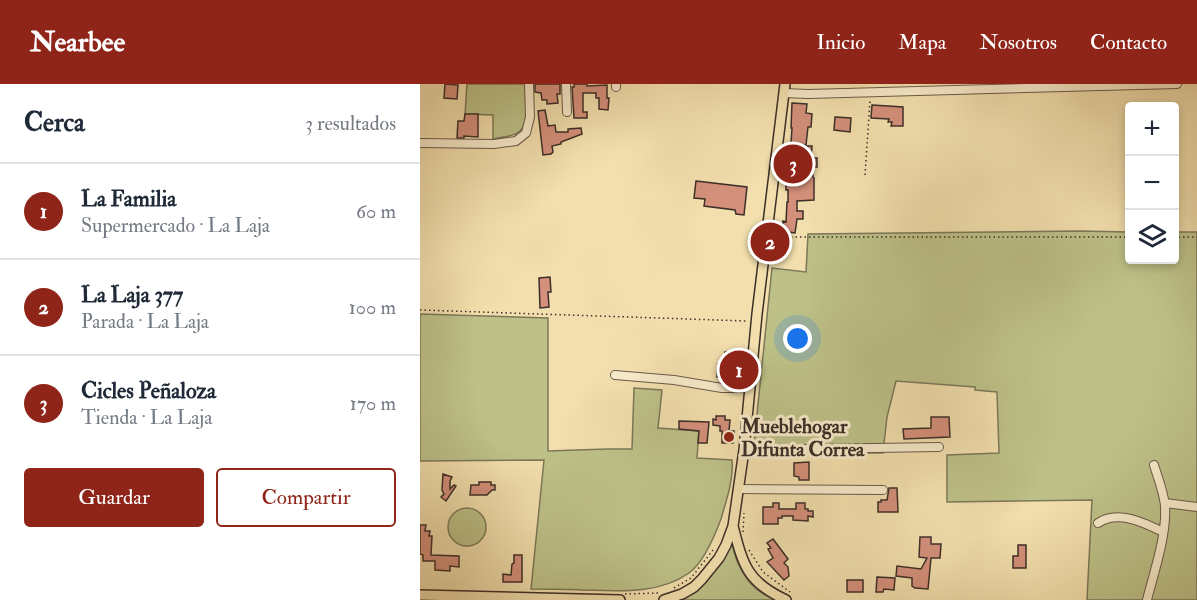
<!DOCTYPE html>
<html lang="es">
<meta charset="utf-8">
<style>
:root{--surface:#fff;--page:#f6f6f7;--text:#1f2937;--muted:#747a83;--line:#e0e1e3;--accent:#8f2418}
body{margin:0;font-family:"IM FELL Double Pica",serif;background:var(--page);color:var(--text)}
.controls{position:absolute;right:18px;top:18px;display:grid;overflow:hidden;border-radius:6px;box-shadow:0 3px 9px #0003}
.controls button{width:54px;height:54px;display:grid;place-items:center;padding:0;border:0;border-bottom:2px solid var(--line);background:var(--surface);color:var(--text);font:30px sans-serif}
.you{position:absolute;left:378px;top:255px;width:21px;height:21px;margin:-15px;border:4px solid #fff;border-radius:50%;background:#1a73e8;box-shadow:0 0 0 9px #1a73e833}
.badge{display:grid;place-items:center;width:39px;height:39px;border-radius:50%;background:var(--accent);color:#fff;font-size:20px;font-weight:700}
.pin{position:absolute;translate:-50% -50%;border:3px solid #fff;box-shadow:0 2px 6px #0006}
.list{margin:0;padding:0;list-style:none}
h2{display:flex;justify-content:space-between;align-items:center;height:78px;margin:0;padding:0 24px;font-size:26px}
h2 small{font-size:20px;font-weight:400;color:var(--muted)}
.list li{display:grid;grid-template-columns:39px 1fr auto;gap:18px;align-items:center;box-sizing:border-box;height:96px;padding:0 24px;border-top:2px solid var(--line)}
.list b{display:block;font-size:22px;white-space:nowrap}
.list p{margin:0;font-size:20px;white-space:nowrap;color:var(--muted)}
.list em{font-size:20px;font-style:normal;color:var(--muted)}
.actions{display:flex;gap:12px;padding:18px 24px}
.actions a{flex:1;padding:14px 0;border:2px solid var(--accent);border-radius:6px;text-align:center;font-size:21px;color:var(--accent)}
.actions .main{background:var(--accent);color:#fff}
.icon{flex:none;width:33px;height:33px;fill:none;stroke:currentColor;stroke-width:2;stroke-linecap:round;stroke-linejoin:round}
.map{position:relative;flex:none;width:777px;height:516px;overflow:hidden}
header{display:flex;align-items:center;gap:36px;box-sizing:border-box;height:84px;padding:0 30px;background:var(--accent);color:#fff}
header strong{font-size:28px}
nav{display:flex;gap:33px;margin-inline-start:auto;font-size:21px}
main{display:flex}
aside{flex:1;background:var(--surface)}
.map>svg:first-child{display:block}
</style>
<header>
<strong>Nearbee</strong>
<nav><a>Inicio</a><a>Mapa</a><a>Nosotros</a><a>Contacto</a></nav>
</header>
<main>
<aside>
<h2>Cerca<small>3 resultados</small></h2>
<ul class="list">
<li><span class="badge">1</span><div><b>La Familia</b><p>Supermercado · La Laja</p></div><em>60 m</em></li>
<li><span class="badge">2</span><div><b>La Laja 377</b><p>Parada · La Laja</p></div><em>100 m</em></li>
<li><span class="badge">3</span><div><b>Cicles Peñaloza</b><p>Tienda · La Laja</p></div><em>170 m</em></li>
</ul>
<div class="actions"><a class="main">Guardar</a><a>Compartir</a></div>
</aside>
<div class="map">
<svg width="777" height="516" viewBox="0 0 777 516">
<rect width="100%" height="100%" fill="#f2dfad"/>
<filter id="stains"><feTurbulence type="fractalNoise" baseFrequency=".00333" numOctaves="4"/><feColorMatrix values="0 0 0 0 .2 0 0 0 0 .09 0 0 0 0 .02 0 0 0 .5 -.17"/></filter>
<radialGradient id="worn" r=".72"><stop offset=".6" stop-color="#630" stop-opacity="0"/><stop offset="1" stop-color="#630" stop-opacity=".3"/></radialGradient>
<path fill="#bdc188" stroke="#7c7858" stroke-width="1.5" d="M47 0H105C105 13 111 36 100 47 94 53 81 53 73 55V31L45 30Z
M659 147 709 148 710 176H754L755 148H777V516H667L672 416 527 418V371L579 369 577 308 555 306V303L476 297 467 333 463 369H333L352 184 386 188 388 150Z
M0 230 128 234V367L187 365H212L214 304 242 306 238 344 279 347 277 374 312 376C314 395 306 417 301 435 295 451 283 479 269 489 238 511 197 507 162 506 145 505 128 505 111 505L124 376 0 377Z
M28 443a19 19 0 1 1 38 0a19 19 0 1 1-38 0Z
M312 455C313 475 326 501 345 511 349 513 354 514 358 516H259C287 501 300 484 312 455Z"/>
<path fill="#d4907b" stroke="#3c2e28" stroke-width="1.5" d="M25 0 38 1 37 15 24 14Z
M115 0H140V10H137L138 19 127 20V16H122L121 9 115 8Z
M154 0H167V2L187 1V14H189L188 26 179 25V14H176V9H163V28H167V34H154L152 3H154Z
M372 19 387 20 386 29 392 30 391 43H388L386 61 371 59 372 44H371Z
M452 21 483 23V42H471L472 38H468L469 35 451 34Z
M125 26 128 42 135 41 136 48H148V45L161 44 162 50 141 58V60L132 62 133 68 131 70 123 71 118 27Z
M45 30H58V53L44 52V54H37L38 37H44Z
M415 33 431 34 430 48 414 46Z
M381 62H392L391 74H397V83H392L393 93 394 94V116L377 117V127H383V135H377L375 149 362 147 363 137 366 138 367 118H368V106H366V99H364V94H367L368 73H381Z
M276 97 327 103 324 131 316 130 315 126 284 122 285 115 274 114Z
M130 193 131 208H128L129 223 120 224 119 194Z
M305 268H319V281H322L321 289H315V291L304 290V293H297L298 280H304Z
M296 332H305V336H310L309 347H314L313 359H302V347H300V342L293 341V335L296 336Z
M511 333H529L530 353 484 355 483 345 511 344Z
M259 337 289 338 287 359H278L279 347 259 345Z
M389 378V396H379V393L374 392V379Z
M23 390 32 393 30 397V405L34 401 36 402 26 417 21 413 24 410 22 406Z
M59 398H71V401H75V406H72L67 411H50L51 401H59Z
M469 404H477L478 428H458V418H461V416H467Z
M353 419H359V425H376V419H385V425H388V427H393V433L388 432V437L373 436V432H362V434H358V440H343V423H353Z
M0 441H6L5 447H10L9 452H12L11 471 39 472V483L30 482V487L15 486V477H3V471L0 470Z
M500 453H511V460H521L520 474H511L508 505 495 504 492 502V494L476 492 477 482 501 485 507 474 499 473Z
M353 455 368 475 364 479 368 483 369 492 364 496 347 478 353 474 348 465 351 464 347 459Z
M598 461H606V484H593V472H598Z
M94 471H102V498H83V490L91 491 92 480 94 479Z
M457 493 475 494 474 506 464 505 463 508H456Z
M427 496H443V508H427Z"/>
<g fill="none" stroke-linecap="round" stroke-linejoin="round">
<g stroke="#6a5a49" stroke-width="10">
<path id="minor" d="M146 0 147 28
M196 0V3
M364 9 388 10 757 0
M0 59 74 60 96 57 106 49 110 33 109 0
M195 291 254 296 302 304H330
M324 366 519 363
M318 405 463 406
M745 419 777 423
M678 439C698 426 723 438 743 448
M727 516C734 488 747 451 745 422 744 409 738 394 734 381"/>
</g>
<g stroke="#3c2e28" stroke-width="12">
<path id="major" d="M313 442C323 481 327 498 366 516
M0 511 200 516
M244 516 262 510 274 503 282 495 299 474 306 461 313 442 324 366 337 230 365 0"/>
</g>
<path stroke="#3c2e28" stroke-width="1.5" stroke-dasharray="1.5 3" stroke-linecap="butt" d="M445 91 450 17
M353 153H710
M754 153H777
M0 226 327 237
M323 448 324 429
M329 466 343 488 370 508
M254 504 271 494 293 466
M205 510 239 509"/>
<use href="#minor" stroke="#f7eaca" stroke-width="8"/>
<use href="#major" stroke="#f2dfad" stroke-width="9"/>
</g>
<circle fill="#8f2418" stroke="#f7eaca" stroke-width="2" cx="309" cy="353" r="6"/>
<g text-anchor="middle" stroke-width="6" stroke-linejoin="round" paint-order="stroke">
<g font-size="20" font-weight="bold" fill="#3c2e28" stroke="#f7eaca" text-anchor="start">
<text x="321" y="349">Mueblehogar<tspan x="321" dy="23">Difunta Correa</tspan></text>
</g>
</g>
<rect width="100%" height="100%" filter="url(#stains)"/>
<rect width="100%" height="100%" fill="url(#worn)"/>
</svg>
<div class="controls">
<button>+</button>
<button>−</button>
<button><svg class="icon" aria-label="layers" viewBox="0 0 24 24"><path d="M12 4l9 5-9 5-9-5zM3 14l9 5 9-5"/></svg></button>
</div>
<div class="you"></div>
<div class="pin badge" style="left:319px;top:286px">1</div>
<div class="pin badge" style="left:350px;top:158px">2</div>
<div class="pin badge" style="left:373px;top:80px">3</div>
</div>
</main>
